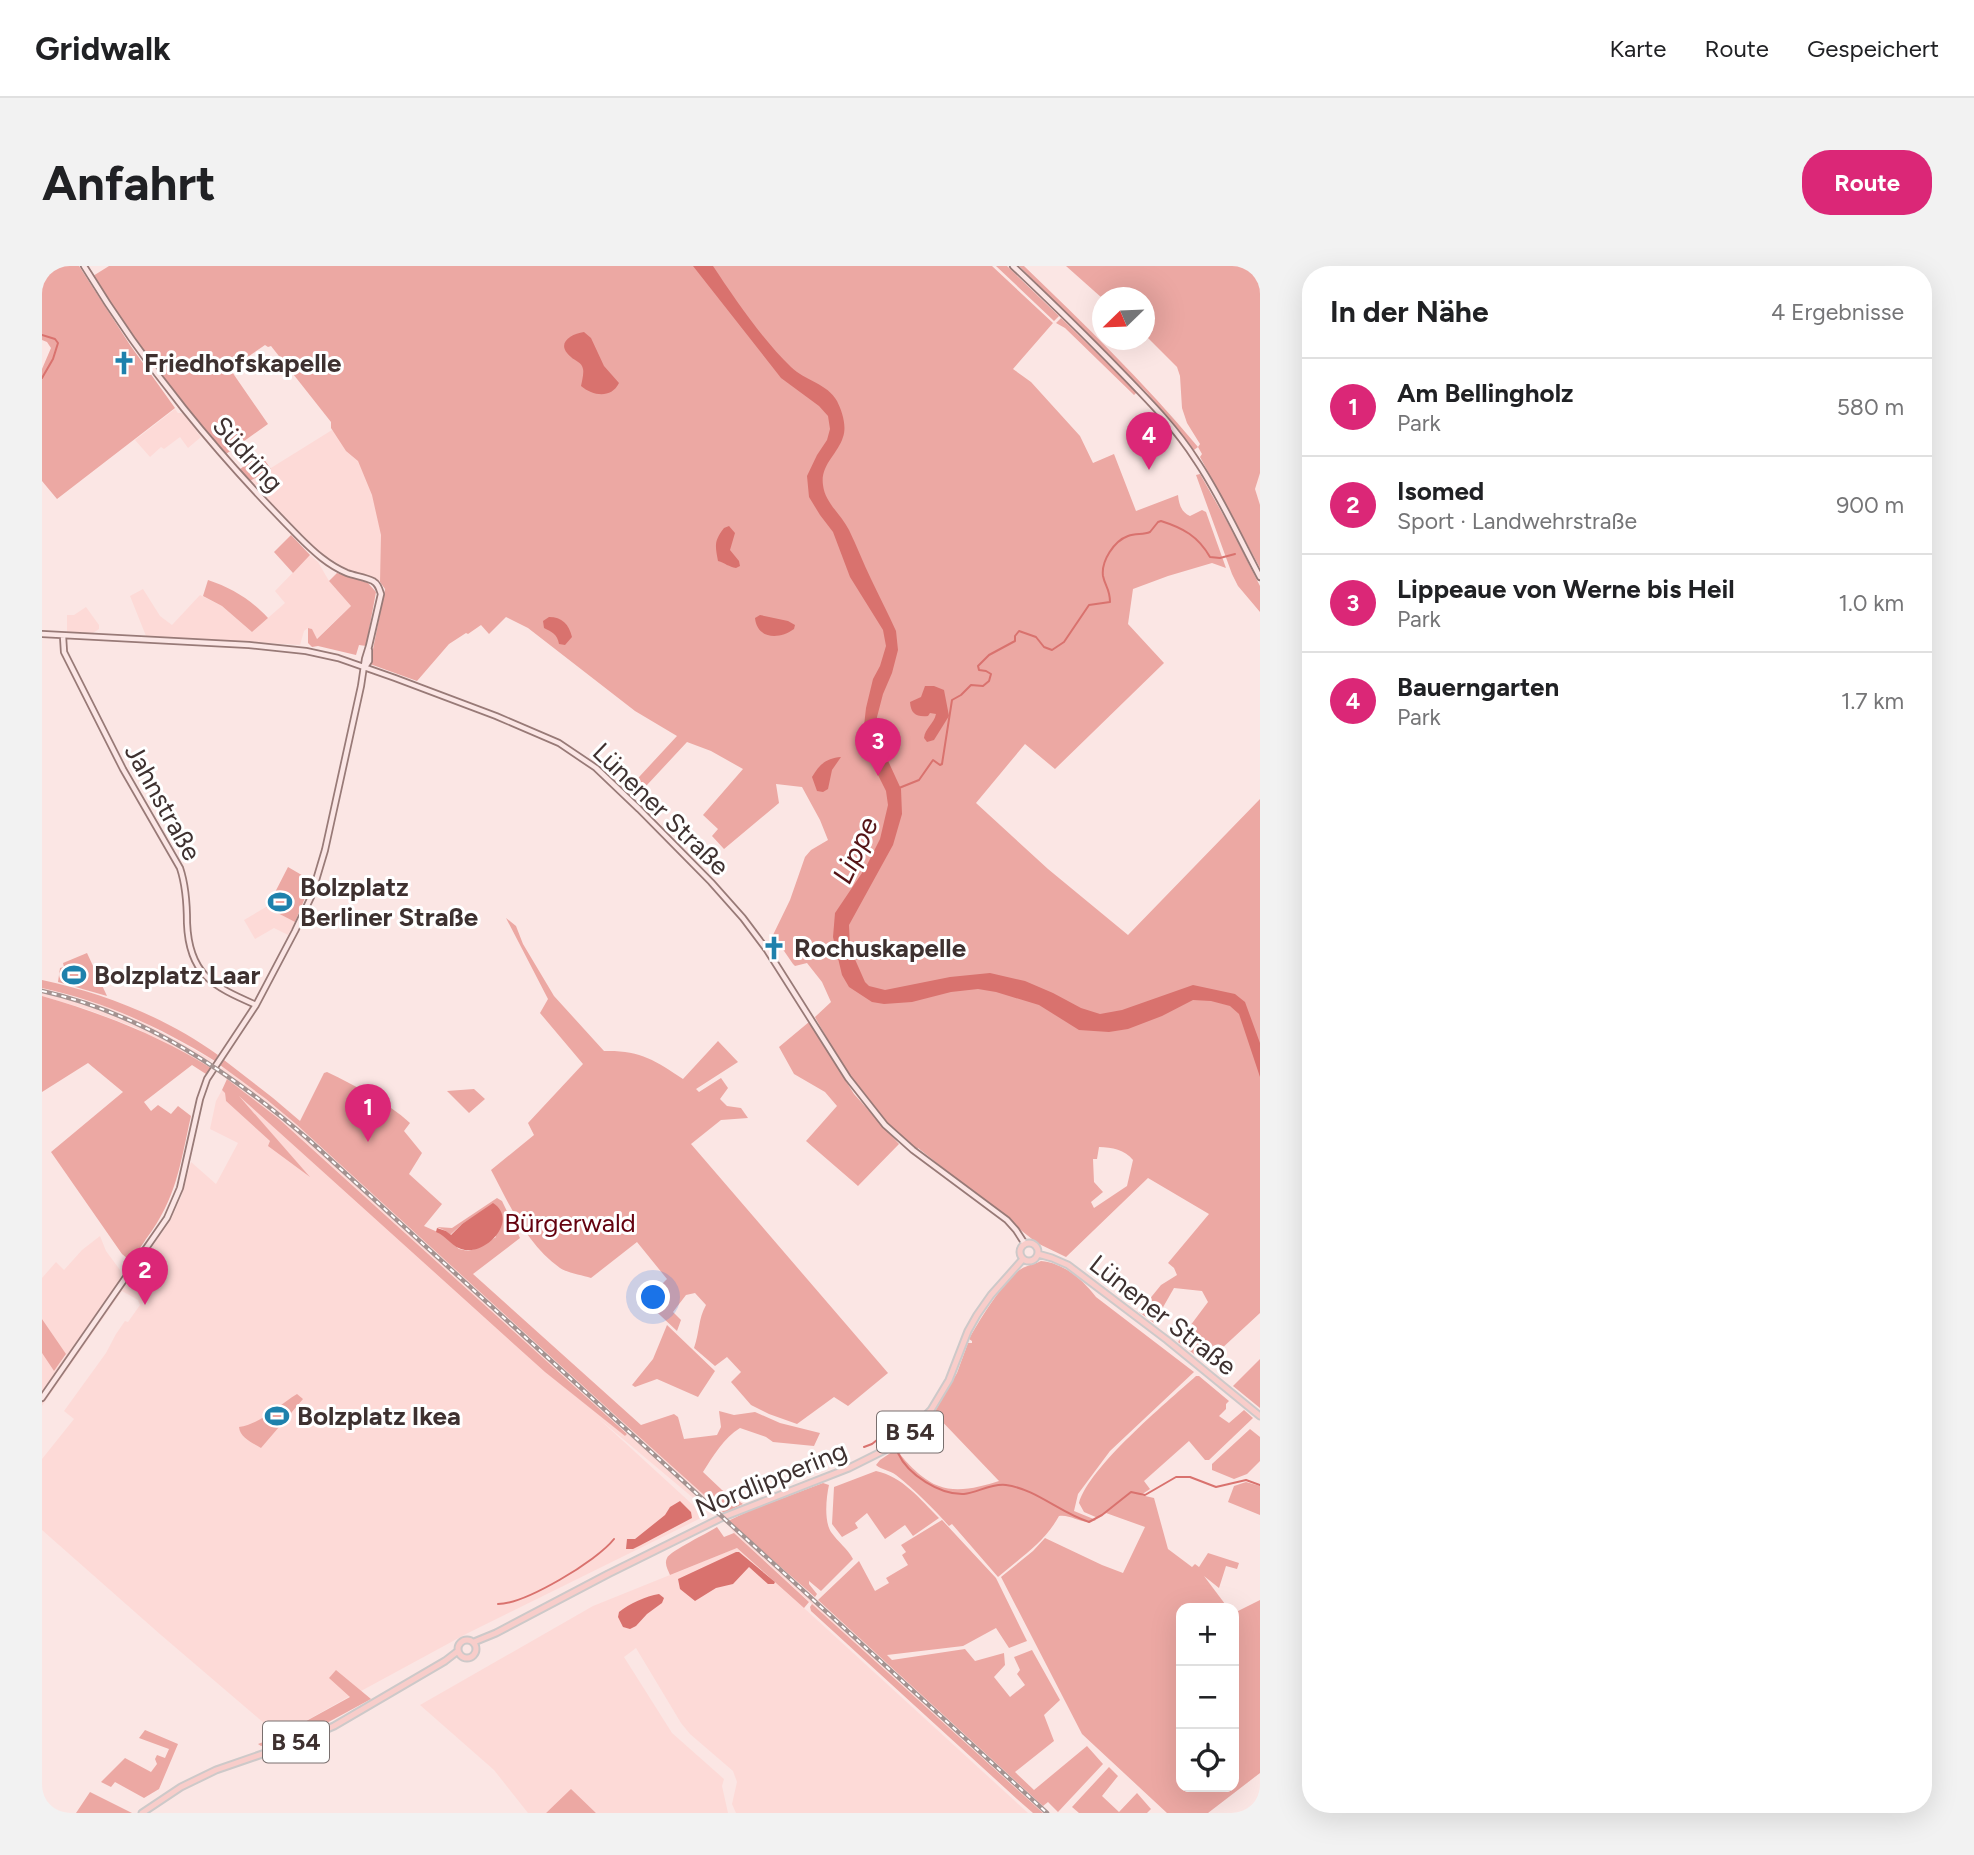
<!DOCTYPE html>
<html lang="de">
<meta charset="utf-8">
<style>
:root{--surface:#fff;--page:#f2f2f2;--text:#202124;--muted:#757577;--line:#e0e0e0;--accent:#db2777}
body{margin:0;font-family:Figtree,sans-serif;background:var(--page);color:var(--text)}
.controls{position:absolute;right:21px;bottom:21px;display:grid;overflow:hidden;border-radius:14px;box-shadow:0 7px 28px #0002}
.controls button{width:63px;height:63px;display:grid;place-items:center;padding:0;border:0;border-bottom:2px solid var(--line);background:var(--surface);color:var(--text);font:35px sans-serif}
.compass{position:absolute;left:1050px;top:21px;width:63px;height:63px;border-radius:50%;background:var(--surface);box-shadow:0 7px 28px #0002;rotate:247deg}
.you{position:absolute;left:612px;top:1032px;width:24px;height:24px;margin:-18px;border:5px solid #fff;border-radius:50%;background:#1a73e8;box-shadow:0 0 0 10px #1a73e833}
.badge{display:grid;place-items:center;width:46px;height:46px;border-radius:50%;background:var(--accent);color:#fff;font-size:23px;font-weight:700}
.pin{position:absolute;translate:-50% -58px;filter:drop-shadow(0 2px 4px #0008)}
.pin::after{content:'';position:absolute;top:37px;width:24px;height:21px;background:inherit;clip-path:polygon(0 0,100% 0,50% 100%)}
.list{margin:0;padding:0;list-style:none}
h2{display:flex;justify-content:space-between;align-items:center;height:91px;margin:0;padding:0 28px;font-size:30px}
h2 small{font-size:23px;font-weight:400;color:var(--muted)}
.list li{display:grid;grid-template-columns:46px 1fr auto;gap:21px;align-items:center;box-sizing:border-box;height:98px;padding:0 28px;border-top:2px solid var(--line)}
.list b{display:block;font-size:26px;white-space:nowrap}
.list p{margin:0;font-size:23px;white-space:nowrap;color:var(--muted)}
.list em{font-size:23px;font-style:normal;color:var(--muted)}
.icon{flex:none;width:38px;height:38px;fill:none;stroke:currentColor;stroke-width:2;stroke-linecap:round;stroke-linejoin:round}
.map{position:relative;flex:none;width:1218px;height:1547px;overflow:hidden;border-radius:28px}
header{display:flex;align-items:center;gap:42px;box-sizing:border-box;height:98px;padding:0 35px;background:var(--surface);border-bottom:2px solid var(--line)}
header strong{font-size:33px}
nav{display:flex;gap:38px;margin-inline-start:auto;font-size:24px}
.intro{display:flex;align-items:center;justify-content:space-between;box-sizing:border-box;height:168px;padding:0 42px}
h1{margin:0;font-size:49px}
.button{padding:18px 32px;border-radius:28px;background:var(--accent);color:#fff;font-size:24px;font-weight:700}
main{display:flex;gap:42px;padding:0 42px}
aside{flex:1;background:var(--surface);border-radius:28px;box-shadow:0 7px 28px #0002}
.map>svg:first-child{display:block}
</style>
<header>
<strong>Gridwalk</strong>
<nav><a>Karte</a><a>Route</a><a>Gespeichert</a></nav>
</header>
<div class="intro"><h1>Anfahrt</h1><a class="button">Route</a></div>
<main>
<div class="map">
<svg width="1218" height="1547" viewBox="0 0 1218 1547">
<rect width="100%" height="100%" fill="#fbe6e4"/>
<path fill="#fddad7" d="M133 143 136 147H141L159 171 146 182 138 171 122 183 119 181 108 191 93 174Z
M290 164 328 207 344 248 338 316 329 311 306 304 277 286 208 215Z
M268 289 276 296 287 315 309 340 274 373 270 363 266 362 262 365 258 379 104 370 88 330 101 323 118 350 130 359 158 329 180 340 210 366 243 337 233 325Z
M44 341 57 359V363L51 367 25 366V349H32Z
M224 641 253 656 246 669 232 662 213 673 202 654Z
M0 722 62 740 106 759 169 793 165 800 92 761 44 743 0 730Z
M181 801 224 833 254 858 674 1240V1244L671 1245 662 1241 556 1152 663 1250 424 1368 319 1425 294 1404 308 1430 237 1470 119 1369 0 1264V1193L32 1153 22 1145 64 1087 74 1068 83 1055 86 1056 98 1039 96 1034 80 1025 0 1140V1087L12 1105 24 1089 0 1053V1012L14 996 22 1004 40 984 58 970 64 985 78 1004 80 1011 86 1015 128 955 139 931 149 896 174 918 196 877 168 863 174 835 180 824 183 827 184 835 229 876 227 880 264 907 191 823 506 1108 583 1170 585 1168 237 853 177 807Z
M691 1259 868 1417 1008 1547H1001L963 1514 692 1267 688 1261Z
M695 1282 762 1342 986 1547H694L690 1538 695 1516 691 1505 648 1468 639 1457 594 1382 582 1391 630 1467 682 1513 680 1520 686 1547H554L529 1524 504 1547H486L452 1504 378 1439 551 1340Z"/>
<path fill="#eca8a3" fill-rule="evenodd" d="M0 0H37L88 79 133 142 15 233 0 215V103L9 82 5 76 0 74Z
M67 0H950L1011 57 971 103 989 116 1038 170 1051 197 1072 188 1094 245 1136 229C1137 238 1139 246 1148 250L1160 244 1164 246 1184 302 1170 297 1126 310 1091 323 1086 358 1122 397 1013 503 983 478 934 537 1006 603 1086 669 1218 533V1047L1164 1097 1136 1076 1166 1036 1160 1025 1132 1022 1112 1057 1097 1046 1119 1019 1135 1009 1132 1002 1126 997 1167 948 1106 912 1024 991 995 977 876 882 875 883C830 851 801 801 774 753L773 751 789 736 780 716 765 697 753 700 751 698 731 669 748 634 763 591 769 584 786 574 778 554 760 521 734 518 737 537 682 583 670 570 676 563 661 549 701 503 669 485 645 476 592 533 585 524 635 470 593 445 486 362 464 351 447 368 439 359 426 368 424 367 407 378 375 415 328 398 343 323 338 316 339 269 330 229 316 195 304 185 289 162V156L229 80 226 81 223 79 188 103 226 158 184 188 140 138 101 85 51 10ZM1057 881C1070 881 1083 884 1091 894L1085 920 1052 942 1049 936 1061 926 1052 916 1051 893H1055Z
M954 0H965L1017 50 1012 55Z
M977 0H982C1042 58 1102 116 1156 181L1158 178 1145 157 1140 142 1138 110 1135 101 1103 69 1102 32H1060L1024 0H1218V207L1213 223 1218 239V302L1158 191 1160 188 1156 181 1152 184 1105 127Z
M1019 52 1095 126 1092 129 1023 62 1014 57Z
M219 189 229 203 208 215 198 203Z
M1158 208 1187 259 1218 320V346L1196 320 1190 308 1154 209Z
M249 269 268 289 251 307 232 286Z
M295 307 326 317 334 326 324 380 317 379 314 389 276 380 270 381 266 377V362L270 363 275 373 309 340 287 315Z
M166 314C190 322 208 333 226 352L210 366 180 340 161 330Z
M246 601 270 615 253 656 224 641 226 640Z
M464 652 474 660 481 678 512 730 562 785C597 784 613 794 641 813L676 775 696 796 654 823 657 826 679 812 686 822 678 833 685 840 699 842 706 852 679 854 649 878 846 1107 806 1140 792 1131 755 1158 727 1148 709 1139 689 1116 699 1106 685 1091 673 1100 652 1082C658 1065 656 1053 664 1039L653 1027 644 1029 631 1046 639 1054 635 1065 603 1035 625 1013 595 976 549 1012C540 1009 526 1007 518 1002 485 979 467 938 449 904L492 869 486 857 541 798 498 747 506 733Z
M45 687 65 730 16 716 18 702 22 701 21 697Z
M0 714C62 727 125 752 176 789L173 795C120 762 61 735 0 722Z
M0 730C59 747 116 769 169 802L164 808 150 799 102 836 109 845 116 839 129 848 136 840 149 850C138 898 135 932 104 973 99 981 94 988 86 993L80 988 9 886 81 826 46 797 0 826Z
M767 756 812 828 857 878 816 920 764 875 795 840 783 826 752 808 737 781Z
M182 794 231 832 258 855 282 807 285 806C314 820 345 836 368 857L362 865 380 887 367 908 400 938 382 960 400 968 417 983 426 985 436 982 454 971 436 948 420 958 408 969 404 965 395 961 410 962 455 932 460 935 478 972 431 1008 599 1159 632 1148 636 1151 642 1173 675 1169 679 1161 677 1145 692 1149 713 1146 738 1157 778 1167 772 1180 731 1176 724 1171 698 1162C682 1172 671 1190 661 1206L680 1224 701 1238 682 1247 573 1149 254 858 224 833 178 799Z
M185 813 237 853 585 1168 583 1170 503 1106 197 830 268 911 226 880 228 875 184 835 183 827 180 824Z
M432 823 443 833 427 847 405 825Z
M999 995C1022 997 1041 1014 1054 1031L1152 1106 1068 1185 1036 1228 1032 1245 1054 1254C1040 1260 1030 1248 1017 1250 1003 1276 978 1292 956 1311L910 1258 907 1260C891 1242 873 1224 854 1209 847 1204 840 1204 834 1199L838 1194 862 1178 858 1188C866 1199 884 1216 897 1220 915 1227 939 1221 957 1215L892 1147 915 1107 926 1077H930V1075L927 1073C936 1056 966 1007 983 1001 989 998 994 998 999 995Z
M0 1053 24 1088 12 1105 0 1087Z
M625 1059 673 1105 656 1131 615 1113 593 1121 590 1119 611 1093Z
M1218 1093V1142L1191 1120Z
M1154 1110H1157L1187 1135 1184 1138V1143L1177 1150 1187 1157 1202 1144 1211 1152 1167 1194H1163L1147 1175 1102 1215 1108 1223 1099 1229 1112 1232 1126 1283 1150 1301 1153 1298 1157 1301 1166 1287 1197 1297 1195 1303 1184 1300 1177 1322 1162 1310 1186 1342H1139V1521H1192V1347L1218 1334V1507L1166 1547H1125L1040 1468 959 1311 991 1285 1003 1272 1060 1299 1081 1307 1103 1261 1064 1247 1056 1252 1042 1246 1037 1237C1047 1201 1124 1137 1154 1110Z
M255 1128 261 1133 219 1182C211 1177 198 1172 197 1161 219 1158 237 1139 255 1128Z
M1208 1163 1218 1171V1195L1205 1208 1192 1213 1170 1204V1198Z
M834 1205C860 1210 879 1234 897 1252L871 1270 863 1259 843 1273 825 1247 813 1257 816 1262 800 1271 790 1258 792 1221Z
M1204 1216 1218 1220V1249L1186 1236 1192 1220Z
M781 1217 787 1219C784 1232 782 1255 789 1266 796 1276 805 1282 811 1293L779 1325 767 1315V1318L775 1328 773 1331 686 1255 709 1244Z
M900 1254 954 1312 985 1375 967 1382 954 1362 921 1380 845 1389 850 1394 923 1383 933 1395 962 1387 963 1399 952 1411 968 1431 983 1419 975 1408 978 1404 972 1391 990 1384 1018 1434 1002 1449 1012 1475 973 1506 992 1524 1045 1480 1061 1498 1016 1546 1006 1536 1001 1540 776 1334 817 1295 833 1325 847 1317 844 1312 866 1299 860 1289 864 1286 859 1279Z
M675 1261 682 1271 692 1267 767 1336 762 1342 695 1282 628 1309C626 1304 622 1298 625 1292 628 1285 666 1267 675 1261Z
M770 1338 1001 1547H991L975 1533 769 1345 768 1341Z
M294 1404 329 1433 281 1459 219 1480 216 1478 237 1470 308 1431 287 1412Z
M103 1464 136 1478 117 1523 102 1532 73 1516 69 1521 59 1516 83 1492 109 1506 115 1498 113 1493 115 1489 123 1492 127 1483 97 1472Z
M1067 1501 1076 1510 1060 1530 1077 1546 1095 1527 1109 1543 1105 1547H1037L1030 1541Z
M529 1523 554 1547H504Z
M48 1526 90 1547H34Z"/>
<path fill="#d9726e" d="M651 0H671C693 33 720 73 749 101 762 114 786 118 795 135 800 145 805 160 801 171 796 188 778 199 781 219 783 237 799 248 807 264 815 280 821 297 829 313 837 330 846 347 854 365L856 384 850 407 841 428 835 451 836 473 859 523 860 548 851 579 807 659 808 682 823 716 827 720 843 724 908 711 948 707 983 715 1011 727 1039 742 1058 748 1080 744 1151 719 1193 728 1203 736 1218 777V811L1197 748 1188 740 1169 735 1151 734 1120 750 1086 763 1067 766 1037 764 997 739 954 726 936 723 909 726 870 736 842 738 830 736 807 721 800 709 791 671 793 647 824 601 838 573 846 539 844 525 829 495 822 460 824 442 831 413 838 400 844 380 841 364 808 311 791 266 778 249 767 231 765 210 775 189 785 174 788 163 786 150 777 140 739 112Z
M542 66 549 72 562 100 577 117C569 133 551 130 539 120 540 115 542 107 541 103 540 96 533 95 529 91 513 78 528 68 542 66Z
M687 260 693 267 688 284 697 295 698 300 694 302C687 301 683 297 676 295 673 279 672 275 682 262Z
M718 349 746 355 753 359 752 363C737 374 715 373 713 352Z
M507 351C520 351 527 358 530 371L523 379 517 378C515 368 510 366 502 362L501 355Z
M883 420H892L902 424 907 450 892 474 885 476 882 472C883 462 892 458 894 448L888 447 886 450C874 451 869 448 868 436L879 431Z
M799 491 790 504 786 523 781 526 775 525 770 511C777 499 784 492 799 491Z
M451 937C477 954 445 988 423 984 410 982 405 970 394 966L395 962 404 965 409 969 420 958Z
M638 1235 649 1246 650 1252 599 1279 591 1283H584L585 1273H593L623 1249 628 1241Z
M694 1286H697L733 1316 732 1318H726L707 1301 691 1318 674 1322 653 1335 638 1323 636 1313Z
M617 1328 622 1332 620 1337 605 1348 594 1360 588 1363 581 1361 576 1351 577 1346C587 1338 604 1330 617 1328Z"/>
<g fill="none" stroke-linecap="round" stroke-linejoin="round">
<path stroke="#d9726e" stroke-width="2" d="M0 69 13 73 16 77 11 93 0 112
M857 522 877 514 891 494 898 499 900 498 910 434 919 429 929 419 941 420 947 415 949 408 944 405 937 404 936 400 947 389 973 375V370L977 365 994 371 1002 381 1010 384 1022 376 1047 339 1068 336C1068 323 1063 320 1061 310 1059 295 1072 275 1086 270 1094 267 1101 269 1108 266L1116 256 1119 255C1141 262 1156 270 1168 291L1178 292 1193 288
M822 1181 830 1178 840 1170 846 1173
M856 1187C866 1209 898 1229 922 1228 935 1227 949 1217 964 1219 994 1223 1018 1247 1047 1256L1060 1249 1089 1226 1103 1229 1134 1211H1148L1174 1221 1204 1214 1218 1219
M456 1338C483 1338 555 1295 572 1273"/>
<g stroke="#987a77" stroke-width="8">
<path id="secondary" d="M971 0C1007 34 1043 69 1078 105 1105 133 1133 161 1154 194 1179 231 1197 272 1218 311
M0 368 207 379 264 385 296 392 353 412 454 450 517 477 554 502 597 543 669 616 701 652 725 684 806 812 843 859 871 884 965 954 974 964 983 978
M21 370 22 386 81 503 138 602C144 620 145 638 145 657 147 708 170 720 214 739
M323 401 327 395V384
M0 1132 125 952 138 922 158 833 165 813 214 739 253 665 269 631 283 584 319 420 323 393 327 380 339 328C337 322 336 318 331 315 323 311 313 310 305 307 286 299 272 286 258 272 174 187 104 102 42 0"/>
</g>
<g stroke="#cdc9c9" stroke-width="9">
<path id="primary" d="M978 986a9 9 0 1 1 18 0a9 9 0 1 1-18 0Z
M996 988 1010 992 1026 999 1125 1074 1218 1150
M416 1383a9 9 0 1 1 18 0a9 9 0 1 1-18 0Z
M432 1376 454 1367 566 1308 679 1252 807 1202 843 1184 858 1175 889 1144 907 1114 926 1065 935 1049 949 1029 981 993
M100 1547 139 1521 174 1504 255 1476 292 1460 403 1395 416 1385"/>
</g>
<use href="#secondary" stroke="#fbe6e5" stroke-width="4.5"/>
<use href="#primary" stroke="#f8cdca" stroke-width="5"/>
<g stroke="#a49391" stroke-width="4.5">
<path id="rail" d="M0 725C102 748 188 806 266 873L1005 1547"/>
</g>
<use href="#rail" stroke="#fff" stroke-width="2" stroke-dasharray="5" stroke-linecap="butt"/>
</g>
<defs>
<g id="church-bare" transform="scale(1.89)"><path d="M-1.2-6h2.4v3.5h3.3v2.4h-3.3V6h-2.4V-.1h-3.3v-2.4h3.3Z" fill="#1e81ac" stroke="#fff" stroke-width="2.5" paint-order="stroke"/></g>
<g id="stadium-bare" transform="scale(1.89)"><path d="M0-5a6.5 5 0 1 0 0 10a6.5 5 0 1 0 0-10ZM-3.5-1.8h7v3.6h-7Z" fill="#1e81ac" stroke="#fff" stroke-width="2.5" paint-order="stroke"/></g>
</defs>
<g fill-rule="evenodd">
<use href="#church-bare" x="82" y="97"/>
<use href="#stadium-bare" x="238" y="636"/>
<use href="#church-bare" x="732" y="682"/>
<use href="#stadium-bare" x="32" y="709"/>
<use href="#stadium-bare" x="235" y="1150"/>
</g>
<g text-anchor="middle" stroke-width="6" stroke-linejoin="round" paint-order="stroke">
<g fill="#fff" stroke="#786f6e" stroke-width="2">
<rect x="835" y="1145.5" width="66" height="41" rx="5"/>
<rect x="221" y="1455.5" width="66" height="41" rx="5"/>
</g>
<g font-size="24" font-weight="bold" fill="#3e3130">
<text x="868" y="1174">B 54</text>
<text x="254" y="1484">B 54</text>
</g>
<g font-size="26" font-weight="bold" fill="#3e3130" stroke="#fff" text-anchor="start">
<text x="102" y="106">Friedhofskapelle</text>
<text x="258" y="630">Bolzplatz<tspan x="258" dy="30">Berliner Straße</tspan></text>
<text x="752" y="691">Rochuskapelle</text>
<text x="52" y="718">Bolzplatz Laar</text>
<text x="255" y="1159">Bolzplatz Ikea</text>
</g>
<g font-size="26" fill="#3e3130" stroke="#fff">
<text transform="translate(206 188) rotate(48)" y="9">Südring</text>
<text transform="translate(121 536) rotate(61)" y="9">Jahnstraße</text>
<text transform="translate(619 543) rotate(44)" y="9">Lünener Straße</text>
<text transform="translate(1121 1049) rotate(38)" y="9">Lünener Straße</text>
<text transform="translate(729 1213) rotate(-22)" y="9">Nordlippering</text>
</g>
<g font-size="26" fill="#65020f" stroke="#fff">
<text x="528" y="966">Bürgerwald</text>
</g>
<g font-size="28" font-style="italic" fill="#551416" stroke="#fff">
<text transform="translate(813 584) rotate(-65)" y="10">Lippe</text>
</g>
</g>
</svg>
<div class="controls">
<button>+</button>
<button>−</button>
<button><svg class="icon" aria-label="locate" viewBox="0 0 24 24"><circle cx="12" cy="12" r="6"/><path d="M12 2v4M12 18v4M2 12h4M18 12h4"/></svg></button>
</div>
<svg class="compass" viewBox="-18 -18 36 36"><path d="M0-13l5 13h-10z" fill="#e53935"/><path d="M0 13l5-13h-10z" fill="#757577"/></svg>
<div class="you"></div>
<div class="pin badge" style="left:326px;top:876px">1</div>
<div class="pin badge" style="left:103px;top:1039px">2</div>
<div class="pin badge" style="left:836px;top:510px">3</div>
<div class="pin badge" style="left:1107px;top:204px">4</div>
</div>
<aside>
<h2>In der Nähe<small>4 Ergebnisse</small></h2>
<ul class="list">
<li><span class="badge">1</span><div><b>Am Bellingholz</b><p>Park</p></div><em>580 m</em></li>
<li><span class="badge">2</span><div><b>Isomed</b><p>Sport · Landwehrstraße</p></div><em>900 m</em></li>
<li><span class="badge">3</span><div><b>Lippeaue von Werne bis Heil</b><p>Park</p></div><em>1.0 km</em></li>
<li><span class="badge">4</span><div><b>Bauerngarten</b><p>Park</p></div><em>1.7 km</em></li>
</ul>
</aside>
</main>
